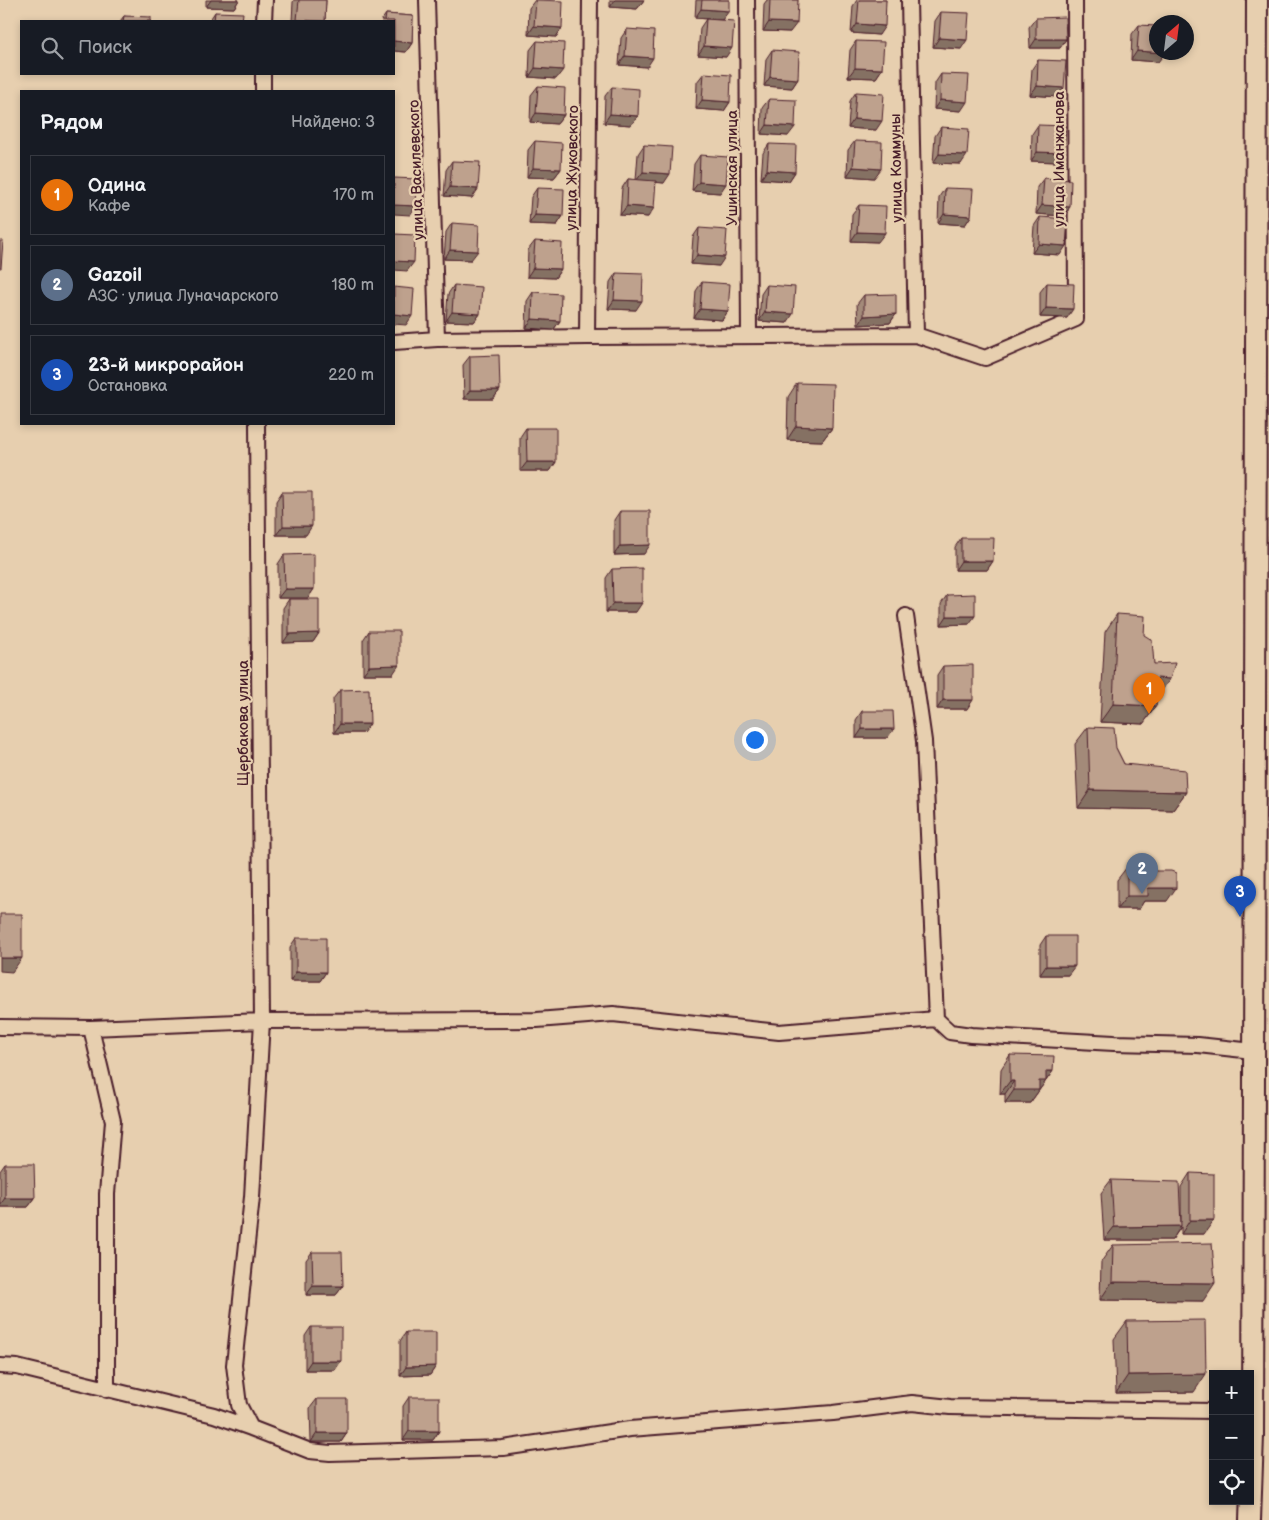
<!DOCTYPE html>
<html lang="ru">
<meta charset="utf-8">
<style>
:root{--surface:#171b24;--page:#242831;--text:#f1f3f6;--muted:#9ea1a6;--line:#363941;--accent:#1f6fb2}
body{margin:0;font-family:"Balsamiq Sans",sans-serif;background:var(--page);color:var(--text)}
.controls{position:absolute;right:15px;bottom:15px;display:grid;overflow:hidden;border-radius:0px;box-shadow:0 2px 8px #0003}
.controls button{width:45px;height:45px;display:grid;place-items:center;padding:0;border:0;border-bottom:1px solid var(--line);background:var(--surface);color:var(--text);font:25px sans-serif}
.compass{position:absolute;left:1149px;top:15px;width:45px;height:45px;border-radius:50%;background:var(--surface);box-shadow:0 2px 8px #0003;rotate:28deg}
.you{position:absolute;left:754px;top:739px;width:18px;height:18px;margin:-12px;border:4px solid #fff;border-radius:50%;background:#1a73e8;box-shadow:0 0 0 8px #1a73e833}
.badge{display:grid;place-items:center;width:32px;height:32px;border-radius:50%;background:var(--accent);color:#fff;font-size:16px;font-weight:700}
.pin{position:absolute;translate:-50% -41px;filter:drop-shadow(0 1px 2px #0008)}
.pin::after{content:'';position:absolute;top:26px;width:18px;height:15px;background:inherit;clip-path:polygon(0 0,100% 0,50% 100%)}
.list{margin:0;padding:0;list-style:none}
h2{display:flex;justify-content:space-between;align-items:center;height:65px;margin:0;padding:0 20px;font-size:21px}
h2 small{font-size:16px;font-weight:400;color:var(--muted)}
.list li{display:grid;grid-template-columns:32px 1fr auto;gap:15px;align-items:center;box-sizing:border-box;height:80px;margin:0 10px 10px;padding:0 10px;border:1px solid var(--line);border-radius:0px}
.list b{display:block;font-size:19px;white-space:nowrap}
.list p{margin:0;font-size:16px;white-space:nowrap;color:var(--muted)}
.list em{font-size:16px;font-style:normal;color:var(--muted)}
.icon{flex:none;width:28px;height:28px;fill:none;stroke:currentColor;stroke-width:2;stroke-linecap:round;stroke-linejoin:round}
.map{position:relative;flex:none;width:1269px;height:1520px;overflow:hidden}
.search{position:absolute;background:var(--surface);box-shadow:0 2px 8px #0003;left:20px;top:20px;width:375px;height:55px;display:flex;align-items:center;gap:12px;box-sizing:border-box;padding:0 18px;border-radius:0px;color:var(--muted);font-size:19px}
.panel{position:absolute;background:var(--surface);box-shadow:0 2px 8px #0003;left:20px;top:90px;width:375px;height:335px;border-radius:0px}
.map>svg:first-child{display:block}
</style>
<div class="map">
<svg width="1269" height="1520" viewBox="0 0 1269 1520">
<rect width="100%" height="100%" fill="#e7cfaf"/>
<filter id="ink" filterUnits="userSpaceOnUse"><feTurbulence type="fractalNoise" baseFrequency=".02" numOctaves="2"/><feDisplacementMap in="SourceGraphic" scale="10" xChannelSelector="R" yChannelSelector="G"/><feConvolveMatrix kernelMatrix="1 2 1 2 8 2 1 2 1" color-interpolation-filters="sRGB"/></filter>
<g filter="url(#ink)">
<g fill="none" stroke-linecap="round" stroke-linejoin="round">
<g stroke="#4a1f2b" stroke-width="18">
<path id="minor" d="M427 0 437 339
M747 0 749 335
M909 0 916 335
M264 21 265 0
M263 91V74
M587 337 590 0
M394 342 437 339 587 337 916 335 985 358 1076 319 1075 0
M257 424 262 1021 252 1197 234 1365 239 1405 251 1428 310 1451 330 1453 503 1448 630 1429 833 1413 912 1403 950 1407 1213 1411
M906 616 924 741 936 1019 950 1032 971 1035 1114 1043 1198 1045 1253 1051
M0 1027 91 1028 262 1021 537 1020 613 1014 779 1032 936 1019
M91 1028 113 1121 107 1194V1390
M0 1366 17 1367 214 1415 251 1428"/>
</g>
<g stroke="#4a1f2b" stroke-width="24">
<path id="secondary" d="M1250 1520 1253 1436 1257 0"/>
</g>
<use href="#minor" stroke="#e7cfaf" stroke-width="14"/>
<use href="#secondary" stroke="#e7cfaf" stroke-width="20"/>
</g>
<path fill="#a38a79" stroke="#4a1f2b" d="M206 0H239L234 8 206 7Z
M294 0H326L325 21H292L293 2Z
M535 0 562 28 556 37 528 35 529 8Z
M610 0H644L637 9 610 7Z
M696 0H729L722 20 695 18Z
M767 0H798L790 32 763 31 764 4Z
M857 0H886L879 35 851 33 853 6Z
M215 12 242 21H209Z
M941 12 961 49 933 47 935 21Z
M386 14 413 16 412 43 406 52 394 51V21H381Z
M124 16 151 21H120Z
M1036 18 1066 39 1060 48H1030L1029 27Z
M706 19 726 57 698 55 700 28Z
M1139 25 1158 62 1131 60 1132 34Z
M627 29 647 67 619 65 621 38Z
M537 41 556 79 529 77 530 50Z
M856 41 882 69 876 78 848 77 850 50Z
M772 50 798 79 792 88 764 86 766 59Z
M1038 60 1058 97 1030 95 1032 69Z
M704 73 730 102 724 111 696 109 697 82Z
M941 74 961 111 934 109 935 83Z
M538 86 564 115 557 124 530 122 531 95Z
M612 87 638 116 631 125 604 123 605 96Z
M856 92 876 130 848 128 850 101Z
M769 99 788 136 761 134 762 108Z
M1038 125 1058 162 1031 161 1032 134Z
M941 127 961 164 933 163 935 136Z
M535 141 561 169 554 178 527 177 528 150Z
M855 141 874 178 847 176 848 150Z
M769 144 795 172 789 181 761 179 763 153Z
M644 145 664 183 656 182 648 217 620 215 622 188 628 179 636 180 638 154Z
M700 155 720 193 692 191 694 164Z
M452 161 478 189 472 198 444 196 446 170Z
M1044 178 1063 216 1036 214 1037 187Z
M537 188 563 216 557 225 529 224 531 197Z
M945 188 971 216 965 225 938 223 939 197Z
M859 205 878 242 851 241 852 214Z
M1040 217 1060 255 1032 253 1034 226Z
M452 223 471 260 444 259 446 232Z
M699 228 719 266 691 264 693 237Z
M535 241 561 269 555 278 527 277 528 250Z
M616 273 636 310 608 309 610 282Z
M702 282 728 311 722 320 694 318 696 291Z
M1047 283 1067 318 1040 317V292Z
M454 285 480 314 474 322 446 321 448 294Z
M767 285 787 323 759 321 761 294Z
M533 292 560 321 553 330 526 328 527 301Z
M864 295 896 314 890 323 858 325 857 304Z
M470 356 500 390 493 399H464L463 365Z
M797 383 832 428 822 441 787 440 788 397Z
M526 428 556 462 550 471H520V437Z
M282 492 306 535H276V501Z
M620 511 644 554 614 555V520Z
M961 538 993 561 987 570H955V547Z
M284 555 314 589 308 598H278V564Z
M612 569 636 612H606V578Z
M947 595 969 624 941 625V604Z
M289 599 319 633 313 642 283 643V608Z
M1117 614 1144 635 1154 664 1158 696H1156V706L1143 724 1100 722 1105 632Z
M369 631 393 674H363V640Z
M943 666 967 709H937V675Z
M340 690 363 733H334L333 699Z
M862 711 887 738H856V720Z
M1088 727 1116 748 1124 764 1186 792 1173 810 1078 808 1075 744Z
M1127 867 1167 901H1144L1139 909H1117V880Z
M1046 936 1068 975H1040V945Z
M296 938 326 972 320 981H290V947Z
M1010 1055 1053 1071 1030 1103H1005V1094H1000L1001 1069Z
M5 1164 35 1198 28 1207H0V1171Z
M1190 1173 1204 1234H1181V1227L1172 1240H1104L1101 1193 1111 1180 1181 1222V1187Z
M1113 1245 1203 1301 1100 1300 1101 1262Z
M312 1252 343 1286 336 1295H306V1260Z
M1127 1321 1194 1392 1116 1393 1114 1339Z
M311 1327 335 1370H305V1336Z
M406 1332 436 1366 430 1375 400 1376V1341Z
M409 1397 439 1431 433 1440H403V1406Z
M317 1399 347 1433 341 1442H311L310 1408Z"/>
<path fill="#857163" stroke="#4a1f2b" d="M211 0H239L234 8 206 7Z
M615 0H644L637 9 610 7Z
M701 9 729 11 722 20 695 18Z
M297 20 322 21H296Z
M769 22 797 23 790 32 763 31Z
M857 24 885 26 879 35 851 33Z
M534 26 562 28 556 37 528 35Z
M939 38 967 40 961 49 933 47Z
M1036 39H1066L1060 48H1030Z
M394 41 412 43 406 52 394 51Z
M704 46 732 48 726 57 698 55Z
M1137 51 1165 53 1158 62 1131 60Z
M625 56 653 58 647 67 619 65Z
M535 68 563 70 556 79 529 77Z
M855 68 882 69 876 78 848 77Z
M770 77 798 79 792 88 764 86Z
M1037 86 1064 88 1058 97 1030 95Z
M702 100 730 102 724 111 696 109Z
M940 100 967 102 961 111 934 109Z
M536 113 564 115 557 124 530 122Z
M610 114 638 116 631 125 604 123Z
M854 119 882 121 876 130 848 128Z
M767 125 795 127 788 136 761 134Z
M1037 152 1064 153 1058 162 1031 161Z
M939 154 967 155 961 164 933 163Z
M853 167 881 169 874 178 847 176Z
M533 168 561 169 554 178 527 177Z
M767 170 795 172 789 181 761 179Z
M643 172 670 174 664 183 636 181Z
M699 182 726 184 720 193 692 191Z
M450 187 478 189 472 198 444 196Z
M394 205 416 206 410 215 394 214Z
M1042 205 1070 207 1063 216 1036 214Z
M627 206 654 208 648 217 620 215Z
M944 214 971 216 965 225 938 223Z
M535 215 563 216 557 225 529 224Z
M857 232 885 233 878 242 851 241Z
M1039 244 1066 246 1060 255 1032 253Z
M450 250 478 251 471 260 444 259Z
M697 255 725 257 719 266 691 264Z
M394 261 414 262 407 271 394 270Z
M533 268 561 269 555 278 527 277Z
M614 300 642 301 636 310 608 309Z
M1046 308 1073 309 1067 318 1040 317Z
M700 309 728 311 722 320 694 318Z
M452 312 480 314 474 322 446 321Z
M765 312 793 314 787 323 759 321Z
M394 314 412 316 406 325 394 324Z
M896 314 890 323 858 325 864 316Z
M532 319 560 321 553 330 526 328Z
M470 390H500L493 399H464Z
M796 426 832 428 822 441 787 440Z
M527 462H556L550 471H520Z
M283 526H312L306 535H276Z
M650 545 644 554 614 555 620 546Z
M961 561H993L987 570H955Z
M285 589H314L308 598H278Z
M613 603H642L636 612H606Z
M947 616H975L969 624 941 625Z
M319 633 313 642 283 643 289 634Z
M399 665 393 674H363L369 666Z
M1157 678 1170 679 1158 696H1145Z
M943 700H973L967 709H937Z
M1113 704 1156 706 1143 724 1100 722Z
M340 724H370L363 733H334Z
M862 729H894L887 738H856Z
M1090 790 1186 792 1173 810 1078 808Z
M1148 888H1176L1167 901H1144L1139 909H1117L1127 896Z
M0 958H22L12 972 0 971Z
M1046 966H1075L1068 975H1040Z
M296 972H326L320 981H290Z
M1046 1071H1053L1030 1103H1005L1014 1090Z
M1010 1081H1014L1005 1094H1000Z
M5 1198H35L28 1207H0V1205Z
M1190 1220H1214L1204 1234H1181Z
M1181 1226 1172 1240H1104L1114 1227Z
M1112 1282 1215 1283 1203 1301 1100 1300Z
M313 1286H343L336 1295H306Z
M311 1361H341L335 1370H305Z
M436 1366 430 1375 400 1376 406 1367Z
M1206 1374 1194 1392 1116 1393 1128 1375Z
M409 1431H439L433 1440H403Z
M317 1433H347L341 1442H311Z"/>
<path fill="#bea18d" stroke="#4a1f2b" d="M299 0H326L325 21 297 20Z
M536 0 563 1 562 28 534 26Z
M702 0H729V11L701 9Z
M770 0H798L797 23 769 22Z
M859 0H886L885 26 857 24Z
M215 12 243 13 242 21H214Z
M941 12 969 13 967 40 939 38Z
M386 14 413 16 412 43 394 41V21H385Z
M124 16 151 17V21H123Z
M1065 17 1066 39H1036V18Z
M706 19 734 21 732 48 704 46Z
M1139 25 1156 26V52H1165V53L1137 51Z
M627 29 654 31 653 58 625 56Z
M537 41 564 43 563 70 535 68Z
M856 41 884 42 882 69 855 68Z
M772 50 799 52 798 79 770 77Z
M1038 60 1066 61 1064 88 1037 86Z
M704 73 731 75 730 102 702 100Z
M941 74 969 75 967 102 940 100Z
M538 86 565 88 564 115 536 113Z
M612 87 639 89 638 116 610 114Z
M856 92 884 94 882 121 854 119Z
M769 99 796 100 795 127 767 125Z
M1038 125 1066 126 1064 153 1037 152Z
M941 127 969 129 967 155 939 154Z
M535 141 562 143 561 169 533 168Z
M855 141 882 142 881 169 853 167Z
M769 144 796 145 795 172 767 170Z
M644 145 672 147 670 174 643 172Z
M700 155 728 157 726 184 699 182Z
M452 161 480 162 478 189 450 187Z
M394 178 417 179 416 206 394 205Z
M1044 178 1071 180 1070 207 1042 205Z
M628 179 656 181 654 208 627 206Z
M537 188 564 189 563 216 535 215Z
M945 188 973 189 971 216 944 214Z
M859 205 886 206 885 233 857 232Z
M1040 217 1068 219 1066 246 1039 244Z
M452 223 479 225 478 251 450 250Z
M699 228 727 230 725 257 697 255Z
M394 234 415 235 414 262 394 261Z
M0 241H3L1 268H0Z
M535 241 562 243 561 269 533 268Z
M616 273 643 274 642 301 614 300Z
M702 282 730 284 728 311 700 309Z
M1047 283 1074 284 1073 309 1046 308Z
M454 285 482 287 480 314 452 312Z
M767 285 795 287 793 314 765 312Z
M394 287 414 289 412 316 394 314Z
M533 292 561 294 560 321 532 319Z
M896 294V314L864 316V295Z
M499 355 500 390H470V356Z
M797 383 833 384 832 428 796 426Z
M526 428H556V462H527Z
M282 492H312V526H283Z
M620 511H650V545L620 546Z
M961 538H994L993 561H961Z
M314 554V589H285L284 555Z
M642 568V603H613L612 569Z
M975 594V616H947V595Z
M289 599H319V633L289 634Z
M1117 614 1145 616 1144 635 1152 640 1154 664 1175 663 1170 679 1157 678 1156 706 1113 704Z
M369 631H399V665L369 666Z
M973 665V700H943V666Z
M369 689 370 724H340V690Z
M862 711H893L894 729H862Z
M1088 727 1114 728 1116 748 1124 764 1185 770 1186 792 1090 790Z
M1127 867H1148L1156 871H1171L1176 873V888H1148V896H1127Z
M0 914H22V958H0Z
M1046 936H1075V966H1046Z
M296 938H326V972H296Z
M1010 1055 1054 1056 1053 1071H1046V1081H1039V1090H1014V1081H1010Z
M5 1164H34L35 1198H5Z
M1190 1173 1214 1174V1220H1190Z
M1111 1180 1179 1182 1181 1226 1114 1227Z
M1212 1243 1215 1283 1112 1282 1113 1245Z
M312 1252H342L343 1286H313Z
M1205 1320 1206 1374 1128 1375 1127 1321Z
M311 1327H341V1361H311Z
M406 1332H436V1366L406 1367Z
M409 1397H439V1431H409Z
M317 1399H347V1433H317Z"/>
</g>
<g text-anchor="middle" stroke-width="4.5" stroke-linejoin="round" paint-order="stroke">
<g font-size="15" fill="#4a1f2b" stroke="#e7cfaf">
<text transform="translate(1059 159) rotate(-90)" y="5">улица Иманжанова</text>
<text transform="translate(572 168) rotate(-89)" y="5">улица Жуковского</text>
<text transform="translate(732 168) rotate(-90)" y="5">Ушинская улица</text>
<text transform="translate(896 168) rotate(-91)" y="5">улица Коммуны</text>
<text transform="translate(416 170) rotate(-92)" y="5">улица Василевского</text>
<text transform="translate(243 723) rotate(-90)" y="5">Щербакова улица</text>
</g>
</g>
</svg>
<div class="controls">
<button>+</button>
<button>−</button>
<button><svg class="icon" aria-label="locate" viewBox="0 0 24 24"><circle cx="12" cy="12" r="6"/><path d="M12 2v4M12 18v4M2 12h4M18 12h4"/></svg></button>
</div>
<svg class="compass" viewBox="-18 -18 36 36"><path d="M0-13l5 13h-10z" fill="#e53935"/><path d="M0 13l5-13h-10z" fill="#9ea1a6"/></svg>
<div class="you"></div>
<div class="pin badge" style="left:1149px;top:714px;background:#e8710a">1</div>
<div class="pin badge" style="left:1142px;top:894px;background:#5c6f8a">2</div>
<div class="pin badge" style="left:1240px;top:917px;background:#1a4fb4">3</div>
<div class="search"><svg class="icon" aria-label="search" viewBox="0 0 24 24"><circle cx="10" cy="10" r="6"/><path d="M15 15l6 6"/></svg>Поиск</div>
<section class="panel">
<h2>Рядом<small>Найдено: 3</small></h2>
<ul class="list">
<li><span class="badge" style="background:#e8710a">1</span><div><b>Одина</b><p>Кафе</p></div><em>170 m</em></li>
<li><span class="badge" style="background:#5c6f8a">2</span><div><b>Gazoil</b><p>АЗС · улица Луначарского</p></div><em>180 m</em></li>
<li><span class="badge" style="background:#1a4fb4">3</span><div><b>23-й микрорайон</b><p>Остановка</p></div><em>220 m</em></li>
</ul>
</section>
</div>
